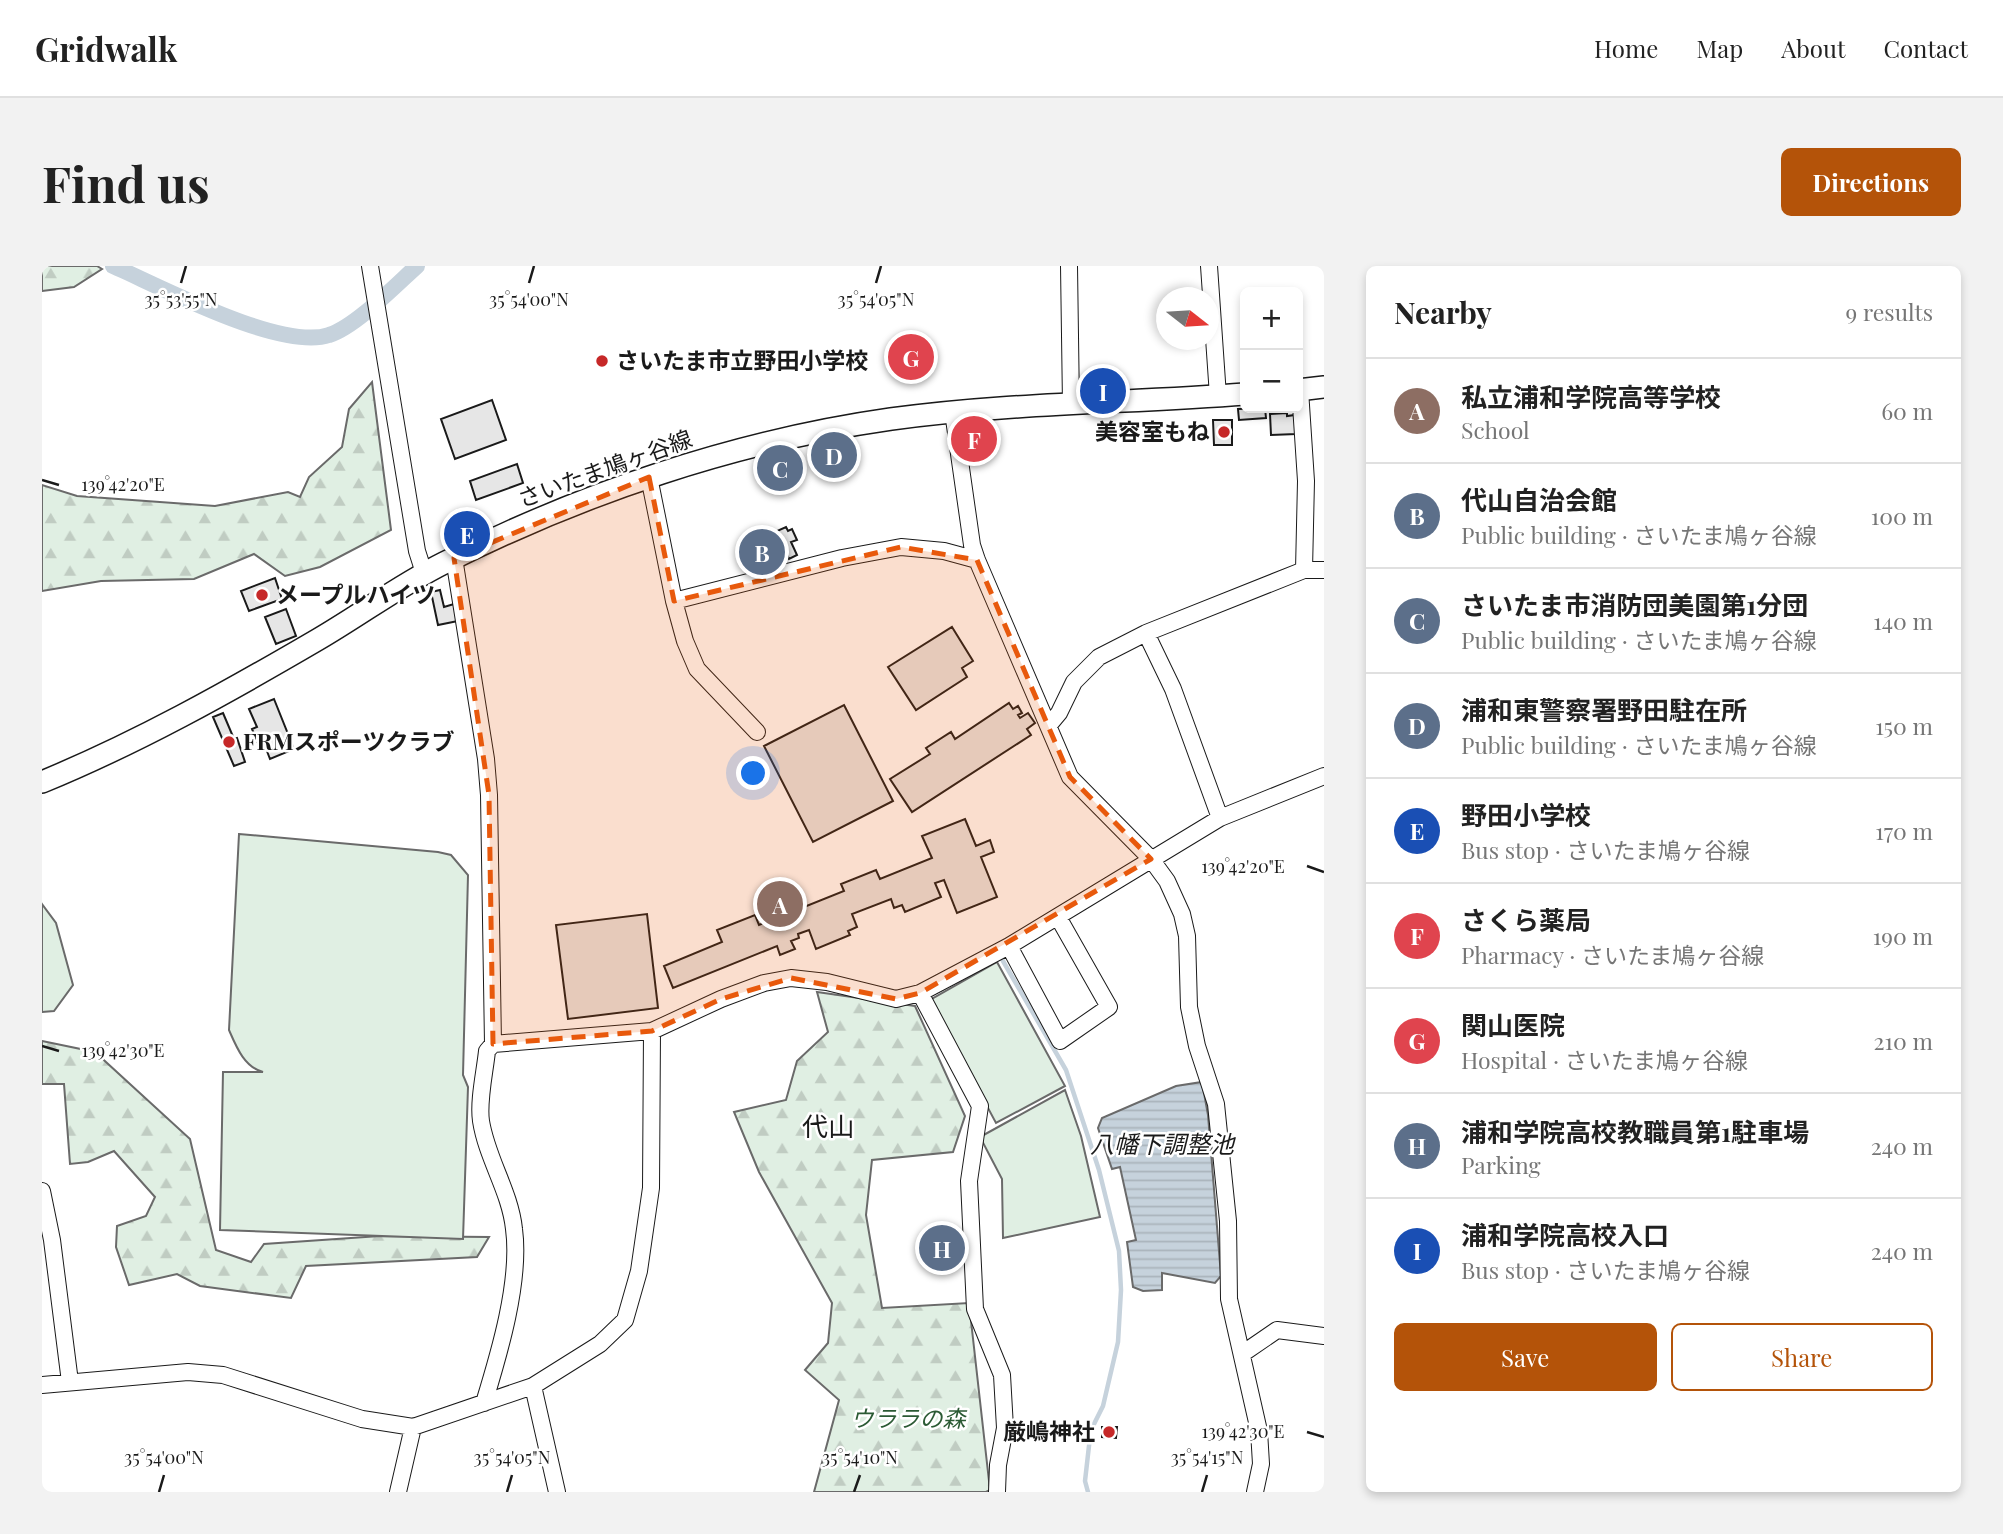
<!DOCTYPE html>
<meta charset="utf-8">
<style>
:root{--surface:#fff;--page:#f2f2f2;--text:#222;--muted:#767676;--line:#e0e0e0;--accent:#b45309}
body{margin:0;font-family:"Playfair Display","Noto Sans JP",serif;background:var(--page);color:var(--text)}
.controls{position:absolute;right:21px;top:21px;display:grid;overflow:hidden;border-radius:10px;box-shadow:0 4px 10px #0003}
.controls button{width:63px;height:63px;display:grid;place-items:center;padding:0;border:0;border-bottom:2px solid var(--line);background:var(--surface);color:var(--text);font:35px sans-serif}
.compass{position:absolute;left:1114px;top:21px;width:63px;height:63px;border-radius:50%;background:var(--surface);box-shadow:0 4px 10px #0003;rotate:107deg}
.you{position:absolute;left:712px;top:508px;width:24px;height:24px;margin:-18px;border:5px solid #fff;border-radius:50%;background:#1a73e8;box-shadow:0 0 0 10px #1a73e833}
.badge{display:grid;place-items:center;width:46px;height:46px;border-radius:50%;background:var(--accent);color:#fff;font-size:23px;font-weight:700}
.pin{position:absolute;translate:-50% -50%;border:4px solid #fff;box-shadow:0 2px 7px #0006}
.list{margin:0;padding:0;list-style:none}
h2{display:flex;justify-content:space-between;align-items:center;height:91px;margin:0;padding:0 28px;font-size:30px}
h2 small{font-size:23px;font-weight:400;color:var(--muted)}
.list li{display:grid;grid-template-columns:46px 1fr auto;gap:21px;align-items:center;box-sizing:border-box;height:105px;padding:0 28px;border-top:2px solid var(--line)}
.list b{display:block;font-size:26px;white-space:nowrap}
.list p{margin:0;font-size:23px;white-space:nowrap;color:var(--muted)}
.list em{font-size:23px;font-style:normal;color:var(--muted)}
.actions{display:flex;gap:14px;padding:21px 28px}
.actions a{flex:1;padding:16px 0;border:2px solid var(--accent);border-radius:10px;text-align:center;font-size:24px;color:var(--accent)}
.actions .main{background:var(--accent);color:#fff}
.map{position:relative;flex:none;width:1282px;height:1226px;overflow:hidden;border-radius:10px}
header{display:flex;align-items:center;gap:42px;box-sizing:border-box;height:98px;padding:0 35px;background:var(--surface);border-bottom:2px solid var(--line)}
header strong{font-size:33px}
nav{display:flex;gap:38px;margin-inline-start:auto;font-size:24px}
.intro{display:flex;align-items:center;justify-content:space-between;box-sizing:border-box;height:168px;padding:0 42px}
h1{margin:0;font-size:49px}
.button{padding:18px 32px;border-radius:10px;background:var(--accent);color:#fff;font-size:24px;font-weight:700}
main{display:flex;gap:42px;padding:0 42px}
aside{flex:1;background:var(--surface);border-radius:10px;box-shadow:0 4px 10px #0003}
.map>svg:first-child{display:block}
</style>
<header>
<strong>Gridwalk</strong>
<nav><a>Home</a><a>Map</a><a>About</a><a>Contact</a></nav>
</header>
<div class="intro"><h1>Find us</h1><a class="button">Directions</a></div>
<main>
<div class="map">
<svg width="1282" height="1226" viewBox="0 0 1282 1226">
<defs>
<pattern id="forest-firs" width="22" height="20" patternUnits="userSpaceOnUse" patternTransform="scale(1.75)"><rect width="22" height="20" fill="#e0efe3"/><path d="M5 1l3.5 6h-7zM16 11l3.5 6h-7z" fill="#c0ccc2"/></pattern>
<pattern id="water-rules" width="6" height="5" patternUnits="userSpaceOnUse" patternTransform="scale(1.75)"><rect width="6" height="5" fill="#c6d2dc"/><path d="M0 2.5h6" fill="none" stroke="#aab4bc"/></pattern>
</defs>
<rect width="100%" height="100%" fill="#fff"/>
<path fill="url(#forest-firs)" stroke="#6a6a6a" stroke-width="2" d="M0 0H55L60 3 32 21 0 25Z
M330 116 349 264 278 301 243 310 212 288 152 313 59 315 0 325V219L35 230 173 240 246 226 258 231 267 211 300 181 307 143Z
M775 726 873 740 923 850 911 886 830 894 824 949 840 1042 927 1037 948 1224 944 1226H772L797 1134 763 1104 786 1077 790 1037 717 906 692 846 744 834 755 795 786 766Z
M0 775 53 786 148 873 174 984 209 996 222 978 338 970 447 971 435 991 264 1000 249 1032 158 1020 135 1008 87 1019 74 981 75 960 104 950 113 931 72 885 46 896 28 898 22 818H0Z"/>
<path fill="#e0efe3" stroke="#6a6a6a" stroke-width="2" d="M197 568 396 586 409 589 426 609 421 809 426 821 421 973 178 964 181 806H221C202 801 194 780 187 764Z
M0 638 14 657 31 719 12 745 0 746Z
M955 696 1023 820 954 857 888 734Z
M1023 824 1039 870 1058 951 961 972 960 913 938 871Z"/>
<path fill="url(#water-rules)" stroke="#6a6a6a" stroke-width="2" d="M1160 816 1166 849 1179 1010 1173 1017 1120 1007V1024L1101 1025 1091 1021 1085 976 1094 974 1078 901 1070 903 1056 862 1060 852 1134 820Z"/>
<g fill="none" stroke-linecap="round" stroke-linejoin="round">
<path stroke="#c6d2dc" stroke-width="4.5" d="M961 695 1024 804 1057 904 1077 985 1079 1024 1076 1076 1061 1140 1051 1160
M1046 1226 1043 1215 1048 1171"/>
<path stroke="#c6d2dc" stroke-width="16" d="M71 0C119 21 239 85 287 69 313 61 354 19 375 0"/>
</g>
<path fill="#e6e6e6" stroke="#1a1a1a" stroke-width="2" d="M882 80V83L893 82 894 93 883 94V98L874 99V104L869 105V100L854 102 852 83Z
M450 134 464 174 413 193 399 153Z
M1223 142 1224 152 1197 154 1196 143Z
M1245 147V150L1253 149 1254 168 1229 169 1228 148Z
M1171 154H1190V179H1172Z
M941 162 944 183 930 185 928 164Z
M796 174 798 186 802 185 804 197 799 198 800 202 785 205 779 178Z
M743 191 750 212 737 217 730 196Z
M475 198 481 217 434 234 428 215Z
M744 261 746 265 750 263 755 274 749 276 755 289 747 293 741 280 738 281 733 270 736 269 735 265Z
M728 264 738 304 711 310 702 270Z
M233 312 240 333 207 345 199 325Z
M398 324 402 341 412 338 416 355 396 359 389 326Z
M244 343 254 370 234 378 223 351Z
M910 361 931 395 920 402 925 411 874 444 846 401Z
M232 433 252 483 228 493 223 480 218 482 210 463 215 461 207 443Z
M967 437 971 443 976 440 980 447 976 449 978 452 986 447 993 457 985 463 989 469 870 546 848 513 888 488 884 482 909 466 913 473Z
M802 439 851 535 771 576 722 480Z
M181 447 192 473 195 472 203 496 192 500 171 451Z
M923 553 934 580 948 574 952 586 939 591 955 631 915 647 902 614 893 617 899 631 863 646 860 639 852 642 849 633 810 648 815 661 806 665 808 669 774 683 767 664 756 668 757 672 749 675 753 683 738 689 735 680 631 722 622 700 680 676 675 664 713 649 717 659 802 625 799 618 834 604 838 613 890 592 880 570Z
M605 648 616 742 526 753 514 659Z
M1060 1161H1075L1074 1172 1060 1171Z"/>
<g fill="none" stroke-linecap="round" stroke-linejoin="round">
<g stroke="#1a1a1a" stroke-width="18">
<path id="minor" d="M328 0 375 285 382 307
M1027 0 1029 139
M1167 0 1176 130
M1258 124 1264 215 1262 304H1282
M911 146 930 279 935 294 1028 511 1109 593 1125 615 1140 648 1145 670 1147 741 1155 780 1174 838 1186 955 1187 1033 1217 1165 1219 1198 1213 1226
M607 211 632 335 643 375 655 403 715 466
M412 292 444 493 447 529 451 778 445 785C443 805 436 835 439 855 445 893 468 925 472 963 479 1015 457 1088 442 1137
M632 335 800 292 859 281 902 285 935 294
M1104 367 1131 423 1178 552
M1007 459 1017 447 1032 416 1057 391 1104 367 1262 304
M967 680 1018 775 1067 741 1016 651
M878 727 938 840 927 915 933 1043 960 1109 963 1162 956 1199 955 1226
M451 778 610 765 679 733 722 717 749 712 785 716 854 733 878 727 967 680 1178 552 1282 510
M0 925 10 974 28 1116
M1200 1088 1235 1064 1282 1070
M0 1119 146 1106 181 1109 320 1153 371 1161 491 1120 558 1078 583 1054 597 1005 609 922 610 765
M491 1120 515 1226
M356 1226 371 1161"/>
</g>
<g stroke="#1a1a1a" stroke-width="24">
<path id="major" d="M1256 124 1282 121
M0 516C95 477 186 426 275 374 318 349 358 319 402 297 541 227 694 175 849 153 966 137 1085 137 1203 128"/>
</g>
<use href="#minor" stroke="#fff" stroke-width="16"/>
<use href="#major" stroke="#fff" stroke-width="21"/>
</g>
<path fill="#e8590c" fill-opacity="0.2" stroke="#e8590c" stroke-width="5" stroke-dasharray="14 9" stroke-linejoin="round" d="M607 211 632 335 859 281 935 294 1028 511 1109 593 878 727 854 733 749 712 679 733 610 765 451 778 447 529 412 292Z"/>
<path fill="none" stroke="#1a1a1a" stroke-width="2.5" d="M139 17 144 0M487 17 492 0M834 17 839 0M0 214 17 219M1265 600 1282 606M0 780 17 785M1265 1166 1282 1171M117 1226 122 1209M465 1226 470 1209M812 1226 818 1209M1160 1226 1165 1209"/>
<g fill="#c62828" stroke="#fff" stroke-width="2.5">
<circle cx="560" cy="95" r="7"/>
<circle cx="1182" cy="166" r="7"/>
<circle cx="220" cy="329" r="7"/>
<circle cx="187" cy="476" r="7"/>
<circle cx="1067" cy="1166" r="7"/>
</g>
<g text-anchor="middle" stroke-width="5" stroke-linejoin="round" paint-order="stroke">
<g font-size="23" font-weight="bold" fill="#1a1a1a" stroke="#fff" text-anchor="start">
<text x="574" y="103">さいたま市立野田小学校</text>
<text x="1168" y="174" text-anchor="end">美容室もね</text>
<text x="234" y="337">メープルハイツ</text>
<text x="201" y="484">FRMスポーツクラブ</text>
<text x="1053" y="1174" text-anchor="end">厳嶋神社</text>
</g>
<g font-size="23" fill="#1a1a1a" stroke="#fff">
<text transform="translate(563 203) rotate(-20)" y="8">さいたま鳩ヶ谷線</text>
</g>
<g font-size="23" font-style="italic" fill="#2b5a34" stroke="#fff">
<text x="866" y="1161">ウララの森</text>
</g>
<g font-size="24" font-style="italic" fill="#1a1a1a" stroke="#fff">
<text x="1120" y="887">八幡下調整池</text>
</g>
<g font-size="26" fill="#1a1a1a" stroke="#fff">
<text x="786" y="870">代山</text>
</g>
</g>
<g font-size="18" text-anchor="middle" fill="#1a1a1a" stroke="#fff" stroke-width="5" stroke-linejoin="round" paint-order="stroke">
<text x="139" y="40">35°53'55"N</text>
<text x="487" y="40">35°54'00"N</text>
<text x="834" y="40">35°54'05"N</text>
<text x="81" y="225">139°42'20"E</text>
<text x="1201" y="607">139°42'20"E</text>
<text x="81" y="791">139°42'30"E</text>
<text x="1201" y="1172">139°42'30"E</text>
<text x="122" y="1198">35°54'00"N</text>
<text x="470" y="1198">35°54'05"N</text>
<text x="818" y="1198">35°54'10"N</text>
<text x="1165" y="1198">35°54'15"N</text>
</g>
</svg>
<div class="controls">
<button>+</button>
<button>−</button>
</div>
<svg class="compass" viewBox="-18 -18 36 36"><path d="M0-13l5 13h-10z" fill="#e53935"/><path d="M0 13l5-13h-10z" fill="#767676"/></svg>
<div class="you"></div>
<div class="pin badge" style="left:738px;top:638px;background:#8d6e63">A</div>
<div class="pin badge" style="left:720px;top:286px;background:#5c6f8a">B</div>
<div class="pin badge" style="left:738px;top:202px;background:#5c6f8a">C</div>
<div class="pin badge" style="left:792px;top:189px;background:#5c6f8a">D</div>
<div class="pin badge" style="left:425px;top:268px;background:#1a4fb4">E</div>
<div class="pin badge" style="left:932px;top:173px;background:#e0444e">F</div>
<div class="pin badge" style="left:869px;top:91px;background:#e0444e">G</div>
<div class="pin badge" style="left:900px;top:982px;background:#5c6f8a">H</div>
<div class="pin badge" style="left:1061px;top:125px;background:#1a4fb4">I</div>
</div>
<aside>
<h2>Nearby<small>9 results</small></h2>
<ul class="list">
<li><span class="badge" style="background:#8d6e63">A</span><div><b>私立浦和学院高等学校</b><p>School</p></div><em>60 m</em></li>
<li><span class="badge" style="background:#5c6f8a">B</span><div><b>代山自治会館</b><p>Public building · さいたま鳩ヶ谷線</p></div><em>100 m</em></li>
<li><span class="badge" style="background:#5c6f8a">C</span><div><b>さいたま市消防団美園第1分団</b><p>Public building · さいたま鳩ヶ谷線</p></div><em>140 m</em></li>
<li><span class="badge" style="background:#5c6f8a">D</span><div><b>浦和東警察署野田駐在所</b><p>Public building · さいたま鳩ヶ谷線</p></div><em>150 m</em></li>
<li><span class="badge" style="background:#1a4fb4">E</span><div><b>野田小学校</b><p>Bus stop · さいたま鳩ヶ谷線</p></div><em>170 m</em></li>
<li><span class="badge" style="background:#e0444e">F</span><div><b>さくら薬局</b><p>Pharmacy · さいたま鳩ヶ谷線</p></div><em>190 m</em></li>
<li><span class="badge" style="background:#e0444e">G</span><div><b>関山医院</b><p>Hospital · さいたま鳩ヶ谷線</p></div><em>210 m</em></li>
<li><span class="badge" style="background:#5c6f8a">H</span><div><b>浦和学院高校教職員第1駐車場</b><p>Parking</p></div><em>240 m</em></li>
<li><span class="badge" style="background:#1a4fb4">I</span><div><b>浦和学院高校入口</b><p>Bus stop · さいたま鳩ヶ谷線</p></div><em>240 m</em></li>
</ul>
<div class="actions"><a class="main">Save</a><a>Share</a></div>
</aside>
</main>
